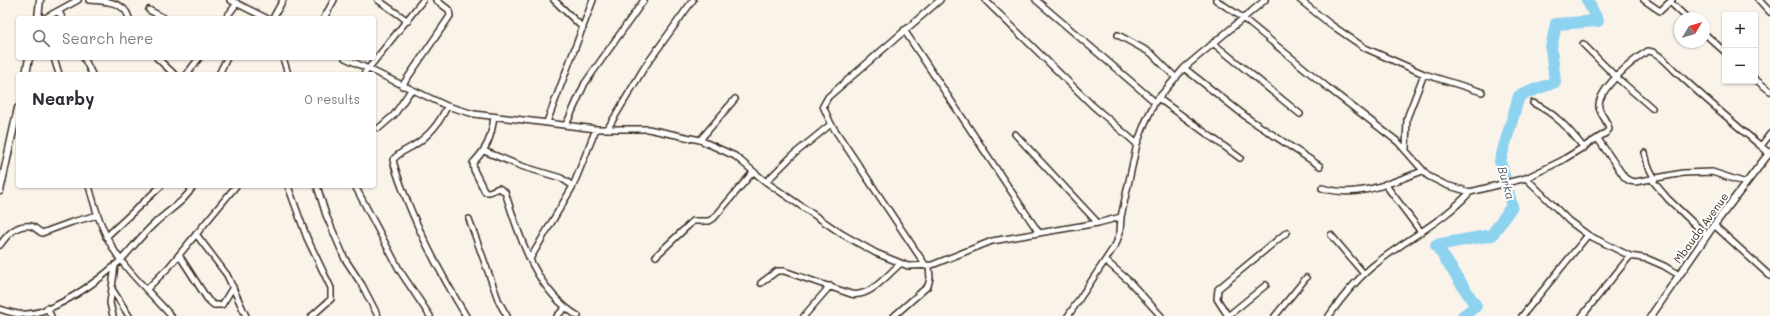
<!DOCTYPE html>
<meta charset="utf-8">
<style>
:root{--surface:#fff;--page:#f2f2f3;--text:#2b2b33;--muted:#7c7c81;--line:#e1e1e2}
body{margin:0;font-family:Mali,sans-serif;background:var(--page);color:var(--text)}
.controls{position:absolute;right:12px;top:12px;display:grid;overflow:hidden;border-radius:4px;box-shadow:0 1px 3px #0004}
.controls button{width:36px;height:36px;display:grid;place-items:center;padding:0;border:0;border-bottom:1px solid var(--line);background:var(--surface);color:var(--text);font:20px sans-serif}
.compass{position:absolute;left:1674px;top:12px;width:36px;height:36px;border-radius:50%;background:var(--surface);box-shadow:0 1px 3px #0004;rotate:52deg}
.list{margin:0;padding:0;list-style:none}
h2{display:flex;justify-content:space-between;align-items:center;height:52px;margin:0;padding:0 16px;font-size:17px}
h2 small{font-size:13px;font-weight:400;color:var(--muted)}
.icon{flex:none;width:22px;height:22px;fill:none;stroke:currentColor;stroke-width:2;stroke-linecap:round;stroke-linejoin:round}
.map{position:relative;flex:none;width:1770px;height:316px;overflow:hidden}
.search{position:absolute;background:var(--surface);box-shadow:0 1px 3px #0004;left:16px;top:16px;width:360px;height:44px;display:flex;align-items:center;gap:10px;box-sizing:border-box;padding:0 14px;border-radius:4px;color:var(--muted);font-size:15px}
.panel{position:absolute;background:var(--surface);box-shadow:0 1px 3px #0004;left:16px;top:72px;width:360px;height:116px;border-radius:4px}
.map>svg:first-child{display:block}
</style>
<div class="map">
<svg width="1770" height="316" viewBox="0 0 1770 316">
<rect width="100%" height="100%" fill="#f9f3ea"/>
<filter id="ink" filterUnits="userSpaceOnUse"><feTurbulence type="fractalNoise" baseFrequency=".025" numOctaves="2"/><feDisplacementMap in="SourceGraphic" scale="8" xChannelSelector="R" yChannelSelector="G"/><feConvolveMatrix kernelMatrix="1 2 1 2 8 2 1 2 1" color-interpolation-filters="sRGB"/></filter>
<g filter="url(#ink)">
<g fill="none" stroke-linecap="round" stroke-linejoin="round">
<path stroke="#8dd2ef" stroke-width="12" d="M1463 316 1476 306 1436 245 1492 235 1512 206 1500 161 1519 96 1555 82 1551 48 1556 24 1598 21 1587 0"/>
<g stroke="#3b2a1e" stroke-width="8">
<path id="minor" d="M89 0C103 1 125 1 129 18
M230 0 266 18
M378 0 408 21
M554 0 583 28
M985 0 1092 105 1137 144
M1036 0 1155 102
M1216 0 1243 18 1327 87 1398 142 1428 176 1446 185 1470 192 1526 178 1561 161 1606 133 1609 129C1608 121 1600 115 1599 107 1597 90 1634 59 1648 51 1657 51 1668 64 1674 70 1705 99 1737 126 1769 153
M1300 0 1330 24 1365 48 1424 74 1482 92
M1644 0 1660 11 1672 0
M1759 0 1770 12
M1670 2 1687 18
M149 10 164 18
M59 11 62 18
M45 18 78 0
M226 18 237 3
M273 18 283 0
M324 18 334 0
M904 30 1039 233
M1704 33 1725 52
M1118 35 1151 53 1176 78
M1213 43 1300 114
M1583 44 1616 77 1652 108
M54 58 59 74
M84 58 92 74
M157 58 174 74
M283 58 288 74
M345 58 447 106 474 114 596 129H648L700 140 735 156 766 182 842 234 876 253 908 266 932 265 992 241 1098 223 1121 217
M1184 68 1249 119 1320 166
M187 74 199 58
M219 74 227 58
M364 74 423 0
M1755 79 1770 91
M402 86 450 16 449 10 436 0
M1158 98 1240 158
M1533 103C1555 113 1569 129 1584 148
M447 106C440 123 429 136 413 146 406 150 398 153 393 160 396 173 401 185 406 198 422 239 443 278 466 316
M494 117C491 138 488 147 473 163L474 170 485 192H489L499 188 505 192C520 238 535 290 578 316
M547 122 593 0
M566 125 585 83 644 0
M379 128 394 115 411 90
M608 128 644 68 693 0
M1015 134 1098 223
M1598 139 1625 178 1630 181 1635 182 1683 173 1712 172 1746 183
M700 140 735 99
M1761 146 1770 134
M1406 150 1407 118 1424 74
M484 151 521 166 561 178 573 186
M1645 153 1648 166 1655 179
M1526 178 1569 221 1588 235 1630 256 1648 259 1664 266 1679 275
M1652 180 1668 199 1707 236
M766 182 793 155 831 124
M1385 184 1421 232
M89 186C96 212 104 237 120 259 134 279 155 297 171 316
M288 186 307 238 331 288V299L312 316
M317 186 326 215 345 259 362 285 378 316
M355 186 400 271 430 316
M1322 188C1358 199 1389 183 1423 171
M469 219 499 302 507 316
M1714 225 1770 276
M196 234 227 275 246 316
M1331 235 1364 274
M106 237 161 186
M0 245C7 235 16 224 31 226 35 227 38 231 42 233L72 222 98 215
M179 255 208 300 214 305H222L233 287
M656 256 693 221H709L714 218 753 172
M530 259 573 186 596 129
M1106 261 1129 281 1161 316
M926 266 831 124 823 106 828 97 940 0
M761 283 777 271H784L851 294C870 298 887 275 900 264
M112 289 129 316
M147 289 169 267 236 186
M47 308 51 316
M0 309C8 312 18 315 27 314 56 312 100 280 121 260 132 248 142 235 154 224 167 211 185 202 193 186
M1229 315 1266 285
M113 316 110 303 115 265
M557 316 565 308
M804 316 830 286
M894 316 928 286 930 278 929 266
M1068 316 1116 244 1120 232 1121 217 1137 144 1145 123 1155 102 1184 68 1265 0
M1228 316 1217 299 1218 289 1287 232
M1275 316 1306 278
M1329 316C1343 296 1358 277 1378 262 1408 238 1444 221 1470 192
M1522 316 1588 235
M1582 316 1630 256"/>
</g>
<g stroke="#3b2a1e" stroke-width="9">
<path id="tertiary" d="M38 18 40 0
M26 74 29 58
M0 191 18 108
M1651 316 1714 225 1770 152"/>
</g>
<use href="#minor" stroke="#fff" stroke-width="5"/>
<use href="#tertiary" stroke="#fff" stroke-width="6"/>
</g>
</g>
<g text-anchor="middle" stroke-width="4" stroke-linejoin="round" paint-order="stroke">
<g font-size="11" fill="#3b2a1e" stroke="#fff">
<text transform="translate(1701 228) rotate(-54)" y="4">Mbauda Avenue</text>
</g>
<g font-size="12" font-style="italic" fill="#545c5d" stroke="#fff">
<text transform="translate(1506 183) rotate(74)" y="4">Burka</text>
</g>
</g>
</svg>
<div class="controls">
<button>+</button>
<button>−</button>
</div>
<svg class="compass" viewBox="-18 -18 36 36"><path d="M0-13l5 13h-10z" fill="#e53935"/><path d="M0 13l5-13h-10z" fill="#7c7c81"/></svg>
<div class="search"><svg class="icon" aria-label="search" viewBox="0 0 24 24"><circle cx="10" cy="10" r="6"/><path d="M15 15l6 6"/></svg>Search here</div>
<section class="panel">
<h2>Nearby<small>0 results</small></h2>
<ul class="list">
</ul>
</section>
</div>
